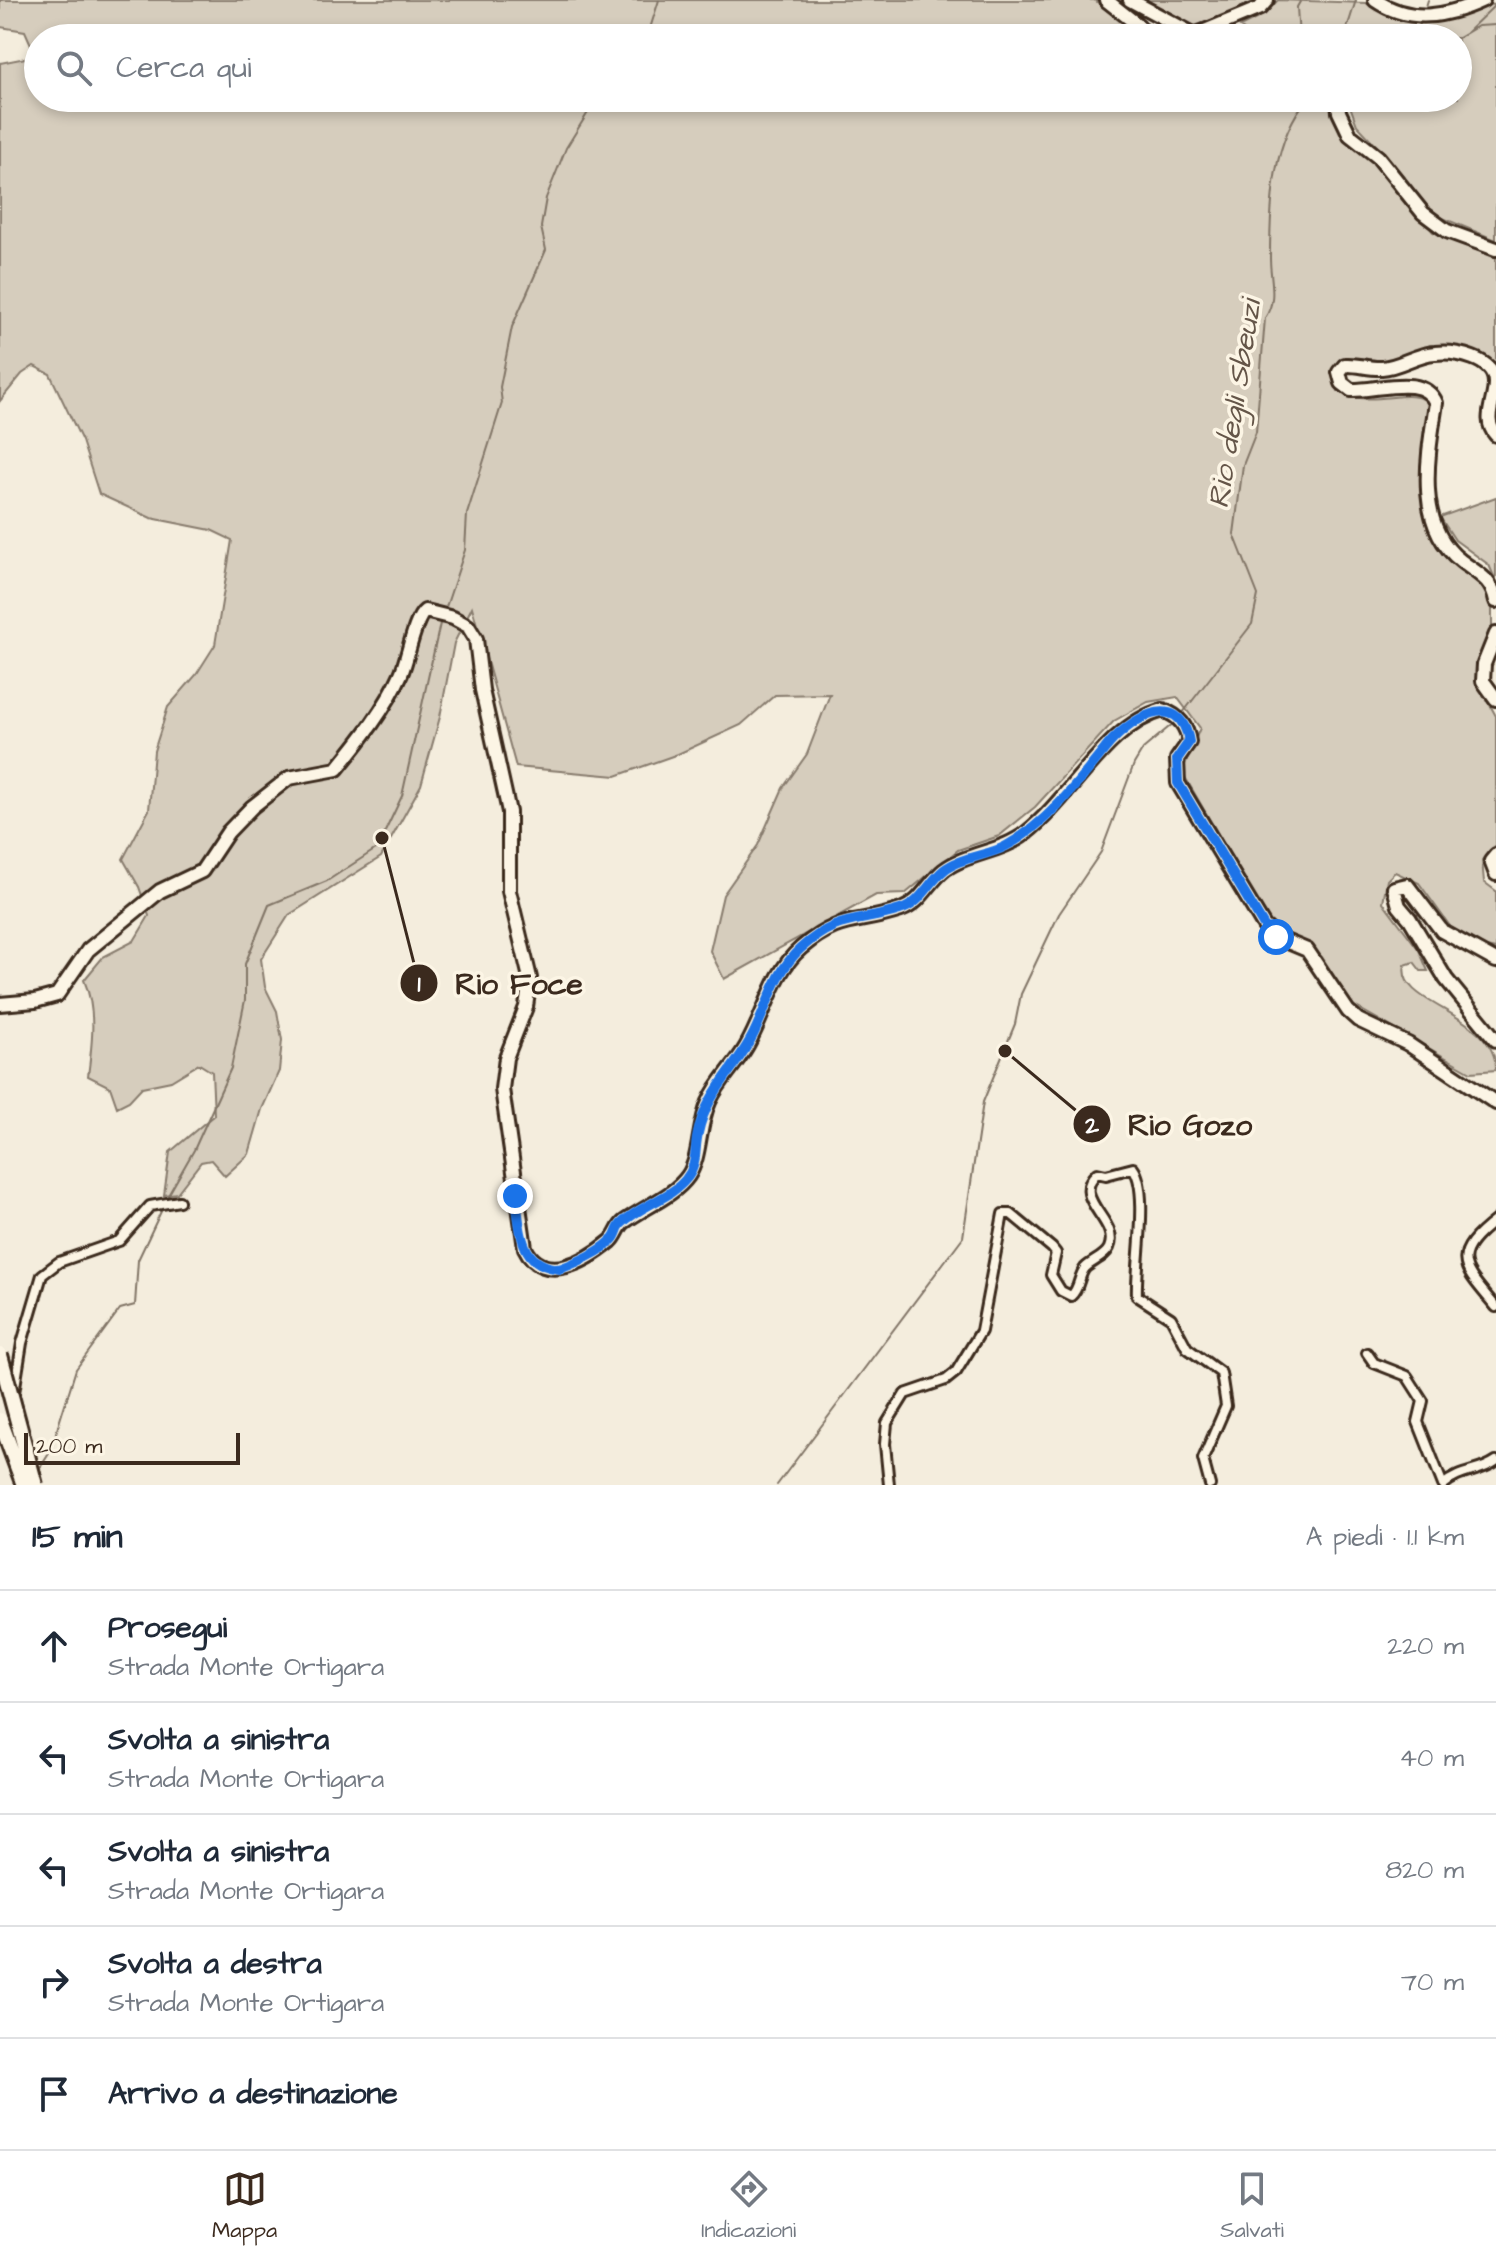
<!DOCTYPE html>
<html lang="it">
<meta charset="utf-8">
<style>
:root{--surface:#fff;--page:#f2f2f3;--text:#1f2937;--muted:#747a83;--line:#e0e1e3;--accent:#3b2a1e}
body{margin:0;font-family:"Architects Daughter",sans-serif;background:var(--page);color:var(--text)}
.scale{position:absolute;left:24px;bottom:20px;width:216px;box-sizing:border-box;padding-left:8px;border:4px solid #3b2a1e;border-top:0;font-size:22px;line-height:28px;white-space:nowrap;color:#3b2a1e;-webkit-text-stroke:6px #fcf5e5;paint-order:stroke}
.stop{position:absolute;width:24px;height:24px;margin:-18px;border:6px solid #1a73e8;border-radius:50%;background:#fff}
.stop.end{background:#1a73e8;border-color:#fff;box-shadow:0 2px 8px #0008}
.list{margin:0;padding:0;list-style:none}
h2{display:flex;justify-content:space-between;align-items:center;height:104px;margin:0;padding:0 32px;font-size:34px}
h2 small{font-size:26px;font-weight:400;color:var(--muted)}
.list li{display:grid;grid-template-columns:52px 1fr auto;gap:24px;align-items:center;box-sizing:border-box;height:112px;padding:0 32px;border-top:2px solid var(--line)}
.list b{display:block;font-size:30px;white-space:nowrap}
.list p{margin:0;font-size:26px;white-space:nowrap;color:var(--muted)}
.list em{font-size:26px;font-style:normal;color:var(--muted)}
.icon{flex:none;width:44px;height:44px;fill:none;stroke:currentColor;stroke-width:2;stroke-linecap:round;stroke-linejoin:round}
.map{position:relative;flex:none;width:1496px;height:1485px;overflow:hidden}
.search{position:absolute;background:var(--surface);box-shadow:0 4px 12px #0003;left:24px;right:24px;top:24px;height:88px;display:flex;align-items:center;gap:20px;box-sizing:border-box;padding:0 28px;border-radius:44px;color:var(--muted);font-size:30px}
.sheet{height:664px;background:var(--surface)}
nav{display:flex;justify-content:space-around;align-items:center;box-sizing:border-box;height:112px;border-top:2px solid var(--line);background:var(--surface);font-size:22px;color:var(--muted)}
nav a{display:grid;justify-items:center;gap:4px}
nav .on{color:var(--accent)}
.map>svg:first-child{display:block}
</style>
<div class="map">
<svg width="1496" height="1485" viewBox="0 0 1496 1485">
<rect width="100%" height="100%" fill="#f4eddd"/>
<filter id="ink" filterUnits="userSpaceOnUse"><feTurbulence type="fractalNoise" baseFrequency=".0125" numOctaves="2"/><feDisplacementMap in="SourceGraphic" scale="16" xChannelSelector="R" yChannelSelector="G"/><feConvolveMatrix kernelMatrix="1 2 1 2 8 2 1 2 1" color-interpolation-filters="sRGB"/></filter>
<g filter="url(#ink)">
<path fill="#d6cdbd" stroke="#887c6e" stroke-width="2" d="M0 0H1094L1116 15 1138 38H38V98H1333L1340 132 1382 170 1433 232 1496 258V370L1457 349 1430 345 1404 359 1334 372 1338 391C1373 410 1409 385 1429 403L1425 496 1432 536 1458 564 1480 581 1492 600V634L1479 685 1496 716V845L1482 860 1484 882 1496 891V949L1481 946 1452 929 1419 883 1395 872 1387 880 1383 902 1419 950 1428 971H1421L1414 962 1405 965C1395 1006 1496 1012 1496 1070L1471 1072 1351 1004 1322 957 1270 923 1182 772 1200 728 1177 697 1148 702 1114 721 1035 807 999 836 958 850 905 894 876 895 724 979 710 951 723 895 758 845 783 788 807 754 830 694 775 695 741 725 678 754 616 776 516 767 472 607 454 643 440 717 421 785 381 857 289 915 261 959 265 987 277 1011 282 1040 279 1071 262 1109 249 1154 225 1176 211 1160 201 1162 177 1193 164 1195 170 1152 214 1115 212 1072 199 1064 171 1081 142 1087 129 1101 117 1107 110 1087 88 1076C92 1044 97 1010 84 980L103 957 134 941 149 916 139 887 123 859 149 810 154 751 168 707 196 675 215 645 232 540 211 530 151 518 99 494 82 441 50 374 34 366 22 374 0 401V63L31 57 33 49 25 31 0 27Z
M1144 0H1262L1252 7 1191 27Z
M1278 0 1366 3 1405 20H1450L1483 4 1496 5V240L1433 214 1392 162 1357 125 1347 98H1458V38H1254L1240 27 1264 15Z
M1496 497V581L1489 565 1455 540 1440 517Z"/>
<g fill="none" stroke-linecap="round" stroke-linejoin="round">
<path stroke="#817466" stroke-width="2" d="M1425 10 1428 0
M1466 33 1496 4
M647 38 659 0
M1299 38 1297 7 1301 0
M1344 38 1356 0
M1412 38 1423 19
M1458 38 1478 26 1496 25
M445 610 465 550 467 514 502 403 500 387 512 327 546 250 541 227 546 198 566 148 597 98
M1182 714 1252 624 1258 595 1234 534 1243 465 1256 432 1265 318C1278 298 1270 280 1270 258 1270 204 1272 140 1308 98
M166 1199 194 1150 231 1068 245 1000V964L269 905 327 881 376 849 382 838 402 796 441 619
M38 1471 50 1452 76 1369 120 1309 135 1305 138 1260 164 1205
M777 1485 963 1237 983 1102 1015 1024 1021 994 1059 914 1101 852 1134 764 1143 749 1175 722"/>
<g stroke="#3b2a1e" stroke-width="14">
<path id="minor" d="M1496 1220C1448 1257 1463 1267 1496 1307
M1367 1353 1374 1363 1407 1376 1423 1401 1418 1422 1443 1485
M14 1393 22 1343 42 1275 59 1262 119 1241 150 1206 179 1201
M889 1485 885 1444 887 1423 905 1394 946 1380 956 1372 981 1331 1003 1214H1011L1052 1248 1056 1253 1051 1275 1061 1291 1071 1296C1080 1288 1078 1277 1085 1268 1092 1261 1105 1257 1109 1248 1121 1221 1069 1199 1097 1173L1106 1175 1133 1168C1150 1190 1135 1267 1137 1296L1171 1318 1187 1348 1221 1373 1226 1406 1203 1459 1210 1485
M1443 1485C1460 1470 1479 1473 1496 1461"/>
</g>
<g stroke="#3b2a1e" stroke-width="18">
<path id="secondary" d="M1106 0 1139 26 1146 38
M1130 0 1195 35 1260 8 1267 0
M1375 0C1410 24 1446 17 1483 0
M1338 98 1339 112 1350 135 1378 157 1423 213 1447 231 1496 249
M1496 435C1482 420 1495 402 1495 383 1495 358 1455 351 1435 353 1416 354 1400 367 1382 368 1369 369 1358 364 1345 365L1339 372 1342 383 1351 390C1378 391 1424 373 1436 403 1428 455 1414 525 1461 561 1478 574 1492 579 1496 601
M1496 634 1484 664 1483 681 1496 699
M1496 855 1491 861 1496 874
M1496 961 1442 931 1407 885 1394 888 1399 906 1410 919 1446 979 1496 1040
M0 1004 35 1001 57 995 88 950 160 891 202 871 228 832 252 807 289 778 337 769C360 741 386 708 401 674 408 659 414 619 425 611L453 618 468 626 476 639 482 690 509 812V891L530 978 526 1007 506 1058 502 1089 525 1248C543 1286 587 1261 611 1241 617 1235 618 1227 624 1222 644 1207 674 1196 688 1176 701 1157 698 1125 709 1102 718 1081 735 1066 746 1047 765 1015 772 973 801 948 841 914 857 925 901 910 921 903 928 883 944 870 966 853 1002 852 1026 833 1073 796 1107 725 1163 710 1179 716 1187 726 1189 742L1177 759 1178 783 1264 926 1276 937 1307 950 1348 1011 1358 1020 1408 1044 1496 1103"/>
</g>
<use href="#minor" stroke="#fcf5e5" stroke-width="8"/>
<use href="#secondary" stroke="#fcf5e5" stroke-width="12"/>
<g stroke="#3b2a1e" stroke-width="20" stroke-linecap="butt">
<path id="motorway-bridge" d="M0 1355 35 1485
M0 1420 24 1485"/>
</g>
<use href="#motorway-bridge" stroke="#fcf5e5" stroke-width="14"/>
</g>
</g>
<g fill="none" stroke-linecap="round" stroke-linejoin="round" filter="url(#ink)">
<path stroke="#1a73e8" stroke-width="10" d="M515 1196C522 1230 517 1265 560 1269 577 1262 600 1253 613 1239 617 1235 617 1228 621 1224 640 1205 670 1199 686 1179 698 1165 694 1149 698 1133 706 1093 737 1068 754 1033 768 1004 776 971 800 949 839 914 856 924 900 910 921 904 928 883 944 870 960 857 988 856 1006 846 1047 824 1077 784 1105 749 1126 721 1180 686 1189 742L1177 759 1178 783 1264 926 1276 937"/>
</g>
<g text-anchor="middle" stroke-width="7" stroke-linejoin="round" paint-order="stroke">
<g font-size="30" font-style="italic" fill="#645548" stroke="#fcf5e5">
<text transform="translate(1234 404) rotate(-81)" y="10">Rio degli Sbeuzi</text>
</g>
</g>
<path fill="none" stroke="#3b2a1e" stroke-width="3" d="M382 838L419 983M1005 1051L1092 1124"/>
<g fill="#3b2a1e" stroke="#fcf5e5" stroke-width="3">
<circle cx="382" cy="838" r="8"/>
<circle cx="1005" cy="1051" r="8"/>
<circle cx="419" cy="983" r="20"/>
<circle cx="1092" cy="1124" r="20"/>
</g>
<g font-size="24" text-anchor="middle" font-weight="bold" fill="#fff">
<text x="419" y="992">1</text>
<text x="1092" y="1133">2</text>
</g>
<g font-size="30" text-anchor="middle" font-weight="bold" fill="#3b2a1e" stroke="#fcf5e5" stroke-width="7" stroke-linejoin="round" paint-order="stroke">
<text x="519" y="994">Rio Foce</text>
<text x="1190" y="1135">Rio Gozo</text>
</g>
</svg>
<div class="scale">200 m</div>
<div class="stop" style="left:1276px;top:937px"></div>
<div class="stop end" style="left:515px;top:1196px"></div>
<div class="search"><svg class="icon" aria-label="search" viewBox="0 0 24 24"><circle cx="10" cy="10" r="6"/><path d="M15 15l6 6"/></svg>Cerca qui</div>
</div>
<section class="sheet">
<h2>15 min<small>A piedi · 1.1 km</small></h2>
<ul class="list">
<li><svg class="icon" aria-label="ahead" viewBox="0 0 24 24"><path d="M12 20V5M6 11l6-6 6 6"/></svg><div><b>Prosegui</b><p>Strada Monte Ortigara</p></div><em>220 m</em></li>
<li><svg class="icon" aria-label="left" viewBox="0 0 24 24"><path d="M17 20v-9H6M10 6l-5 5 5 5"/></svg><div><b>Svolta a sinistra</b><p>Strada Monte Ortigara</p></div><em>40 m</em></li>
<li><svg class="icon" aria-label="left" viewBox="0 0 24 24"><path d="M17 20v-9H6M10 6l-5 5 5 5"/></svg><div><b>Svolta a sinistra</b><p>Strada Monte Ortigara</p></div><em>820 m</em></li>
<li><svg class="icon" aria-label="right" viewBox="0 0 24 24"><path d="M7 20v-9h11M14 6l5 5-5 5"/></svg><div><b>Svolta a destra</b><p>Strada Monte Ortigara</p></div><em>70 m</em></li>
<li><svg class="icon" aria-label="arrive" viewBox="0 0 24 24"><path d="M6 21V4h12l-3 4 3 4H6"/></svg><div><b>Arrivo a destinazione</b></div></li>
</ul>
</section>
<nav>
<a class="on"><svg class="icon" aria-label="map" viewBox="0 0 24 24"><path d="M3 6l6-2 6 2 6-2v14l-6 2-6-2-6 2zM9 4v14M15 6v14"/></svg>Mappa</a>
<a><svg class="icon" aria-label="directions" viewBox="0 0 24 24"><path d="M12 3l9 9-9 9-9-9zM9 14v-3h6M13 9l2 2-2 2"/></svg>Indicazioni</a>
<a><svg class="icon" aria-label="saved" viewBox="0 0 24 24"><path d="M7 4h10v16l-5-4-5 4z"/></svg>Salvati</a>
</nav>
